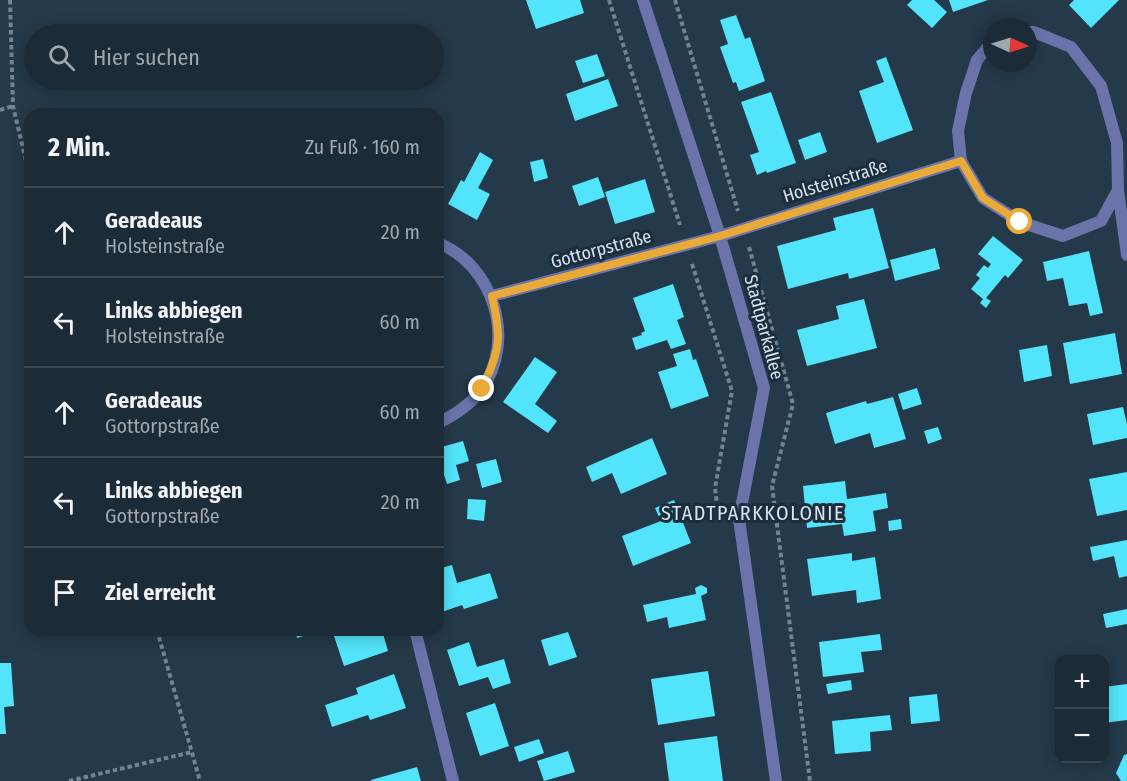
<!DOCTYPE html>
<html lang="de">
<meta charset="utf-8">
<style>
:root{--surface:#1b2b37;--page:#283742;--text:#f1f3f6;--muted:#a0a7ad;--line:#394752}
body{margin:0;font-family:"Fira Sans Condensed",sans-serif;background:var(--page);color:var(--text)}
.controls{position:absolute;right:18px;bottom:18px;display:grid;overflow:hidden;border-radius:12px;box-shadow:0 3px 15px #0003}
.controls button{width:54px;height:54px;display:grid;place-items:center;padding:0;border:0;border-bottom:2px solid var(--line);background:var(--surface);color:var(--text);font:30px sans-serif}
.compass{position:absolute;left:983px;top:18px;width:54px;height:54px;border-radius:50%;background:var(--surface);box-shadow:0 3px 15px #0003;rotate:94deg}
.stop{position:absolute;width:18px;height:18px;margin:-14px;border:4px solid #e9aa38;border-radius:50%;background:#fff}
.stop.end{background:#e9aa38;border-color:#fff;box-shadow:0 2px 6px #0008}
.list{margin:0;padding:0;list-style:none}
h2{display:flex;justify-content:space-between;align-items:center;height:78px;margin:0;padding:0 24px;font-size:26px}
h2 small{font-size:20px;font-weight:400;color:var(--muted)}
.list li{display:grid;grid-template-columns:39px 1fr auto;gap:18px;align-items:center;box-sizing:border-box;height:90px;padding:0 24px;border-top:2px solid var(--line)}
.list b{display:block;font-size:22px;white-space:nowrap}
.list p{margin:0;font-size:20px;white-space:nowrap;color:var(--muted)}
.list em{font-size:20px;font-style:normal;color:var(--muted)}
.icon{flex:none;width:33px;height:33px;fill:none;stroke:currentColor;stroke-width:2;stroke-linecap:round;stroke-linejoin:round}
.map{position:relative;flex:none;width:1127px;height:781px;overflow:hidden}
.search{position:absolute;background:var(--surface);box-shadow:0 3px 15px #0003;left:24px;top:24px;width:420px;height:66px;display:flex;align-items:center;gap:15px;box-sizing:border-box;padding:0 21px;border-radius:33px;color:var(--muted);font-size:22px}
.panel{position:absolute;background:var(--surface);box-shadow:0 3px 15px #0003;left:24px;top:108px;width:420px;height:528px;border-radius:18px}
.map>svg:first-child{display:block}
</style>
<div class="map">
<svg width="1127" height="781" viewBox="0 0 1127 781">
<rect width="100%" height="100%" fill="#243949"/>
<path fill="#52e4fa" d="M526 0H580L584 13 536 29Z
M912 0H934L947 12 932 28 907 5Z
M949 0H988L953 12Z
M1074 0H1119L1091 28 1069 5Z
M736 15 745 39 750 37 765 81 739 91 736 82 733 83 720 47 728 44 720 20Z
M597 54 605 76 583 83 575 61Z
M886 57 913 130 877 143 859 91 884 82 876 61Z
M608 79 618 106 575 121 566 94Z
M771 92 796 163 767 173 766 171 757 175 750 155 759 152 741 102Z
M820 132 827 152 805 160 798 140Z
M480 152 493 160 478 188 490 194 477 220 448 204 461 180 464 182Z
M543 159 548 178 534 182 530 162Z
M598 177 605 197 579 206 572 186Z
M645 179 655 212 615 224 605 192Z
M873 208 889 268 849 279 848 273 788 289 777 246 836 230 833 218Z
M993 236 1023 260 1008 278 1005 275 986 298 991 301 986 308 980 303 983 299 971 289 980 278 976 275 984 265 988 268 991 264 978 254Z
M935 248 940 269 895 281 890 260Z
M1089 251 1103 313 1090 316 1087 303 1069 306 1063 278 1047 281 1043 262Z
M673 284 684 317 677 320 686 344 671 349 667 340 636 350 632 338 642 335 641 333 645 331 633 298Z
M864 299 877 348 807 366 797 330 839 319 836 306Z
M1115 333 1122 374 1070 384 1063 343Z
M1047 345 1052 376 1024 382 1019 350Z
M690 349 693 360 696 359 709 396 671 409 658 372 677 366 673 354Z
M535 357 557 372 535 404 557 421 548 433 503 402Z
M917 388 922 404 903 410 898 394Z
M893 397 906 439 874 448 870 433 835 444 826 413 866 401 867 404Z
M1123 407 1127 424V438L1093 445 1087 414Z
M938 427 942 439 928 444 924 431Z
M652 438 667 474 621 494 612 473 592 482 586 467Z
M463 441 469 461 456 465 460 480 447 484 442 469 438 470V448Z
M496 459 502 482 482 488 476 464Z
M1127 472V510L1097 516 1089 479Z
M845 481 847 499 886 493 888 508 873 511 876 531 844 536 842 524 807 528 803 486Z
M468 499 486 500 484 521 467 519Z
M674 500 691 543 633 566 622 536 661 521 655 508Z
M901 519 902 529 889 531 888 521Z
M1127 540V576L1119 578 1114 556 1093 561 1090 547Z
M852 553V561L875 557 881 599 857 603 856 590 812 596 807 559Z
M452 565 457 583 490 573 498 598 464 609 462 605 439 613 438 569Z
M701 585 707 588V593L701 596 706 620 669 628 667 617 647 622 643 605 696 594 695 588Z
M1127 609V624L1106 628 1103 614Z
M295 630H315V632L297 638Z
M332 630H382L388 651 344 666Z
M568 632 577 657 549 666 541 640Z
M880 634 882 650 861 652 864 672 823 677 819 642Z
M469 642 477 667 504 659 511 683 493 689 488 677 459 686 447 650Z
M0 663H11L14 706 4 707 6 734H0Z
M708 671 715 716 658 725 651 679Z
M394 674 406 708 370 720 368 715 332 727 325 705 358 694 356 688Z
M851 680 852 690 828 694 826 684Z
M1127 684V720L1104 723V687Z
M937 694 940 721 911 724 909 697Z
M495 703 509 746 480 756 466 713Z
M890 715 892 730 870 732 871 751 835 754 832 721Z
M717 736 723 781H669L664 743Z
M539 739 544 753 519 762 514 747Z
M568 751 575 772 544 781 537 761Z
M1127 754V781H1121L1116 773 1124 755Z
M417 767 421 781H371V780Z"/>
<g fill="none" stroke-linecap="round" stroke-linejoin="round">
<path stroke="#728391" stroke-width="4" stroke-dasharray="4.5 3" stroke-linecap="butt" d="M10 0 13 106 30 178
M609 0 680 225
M675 0 738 211
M0 110 13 106
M749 247 793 404 772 486 810 781
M692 264 732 391 715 488 718 513
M157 630 200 781
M69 781 192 752"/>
<path stroke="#6a74aa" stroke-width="12" d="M643 0 720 236 764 388 739 519 776 781
M992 42 977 60 966 93 958 131 961 161 983 198 1020 222 1063 236 1101 221 1118 190 1117 143 1101 86 1071 47 1034 32H1028
M1118 190 1127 255
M438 243C494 265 517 341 481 390 470 405 455 415 438 423
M492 296 720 236 961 161
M415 630 453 781"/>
</g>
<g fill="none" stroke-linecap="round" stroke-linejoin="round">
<path stroke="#e9aa38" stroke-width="8" d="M482 389C500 350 502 338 492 296L720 236 961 161 983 198 1020 222"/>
</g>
<g text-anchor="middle" stroke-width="6" stroke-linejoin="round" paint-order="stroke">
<g font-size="18" fill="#d7e3ee" stroke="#1a2e3e">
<text transform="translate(835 181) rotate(-17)" y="6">Holsteinstraße</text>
<text transform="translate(601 249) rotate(-15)" y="6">Gottorpstraße</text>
<text transform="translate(764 327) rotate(75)" y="6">Stadtparkallee</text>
</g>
<g font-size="20" letter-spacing="1.5" fill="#d7e3ee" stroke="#1a2e3e">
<text x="753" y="520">STADTPARKKOLONIE</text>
</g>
</g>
</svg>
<div class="controls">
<button>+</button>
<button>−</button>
</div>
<svg class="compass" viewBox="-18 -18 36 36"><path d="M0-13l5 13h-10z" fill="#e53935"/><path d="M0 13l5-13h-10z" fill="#a0a7ad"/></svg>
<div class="stop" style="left:1020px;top:222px"></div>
<div class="stop end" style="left:482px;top:389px"></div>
<div class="search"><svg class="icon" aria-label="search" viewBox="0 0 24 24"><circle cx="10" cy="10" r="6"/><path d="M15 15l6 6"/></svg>Hier suchen</div>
<section class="panel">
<h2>2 Min.<small>Zu Fuß · 160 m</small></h2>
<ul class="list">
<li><svg class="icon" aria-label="ahead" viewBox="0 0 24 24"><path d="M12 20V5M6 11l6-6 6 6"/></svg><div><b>Geradeaus</b><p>Holsteinstraße</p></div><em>20 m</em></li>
<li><svg class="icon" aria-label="left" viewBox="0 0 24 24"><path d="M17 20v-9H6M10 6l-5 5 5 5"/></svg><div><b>Links abbiegen</b><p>Holsteinstraße</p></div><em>60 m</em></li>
<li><svg class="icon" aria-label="ahead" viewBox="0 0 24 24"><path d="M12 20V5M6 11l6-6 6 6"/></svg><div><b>Geradeaus</b><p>Gottorpstraße</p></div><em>60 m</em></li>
<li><svg class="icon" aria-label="left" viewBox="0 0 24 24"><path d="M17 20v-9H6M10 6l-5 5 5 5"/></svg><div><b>Links abbiegen</b><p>Gottorpstraße</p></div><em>20 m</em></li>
<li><svg class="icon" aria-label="arrive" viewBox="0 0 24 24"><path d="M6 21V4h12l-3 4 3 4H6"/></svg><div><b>Ziel erreicht</b></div></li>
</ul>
</section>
</div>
